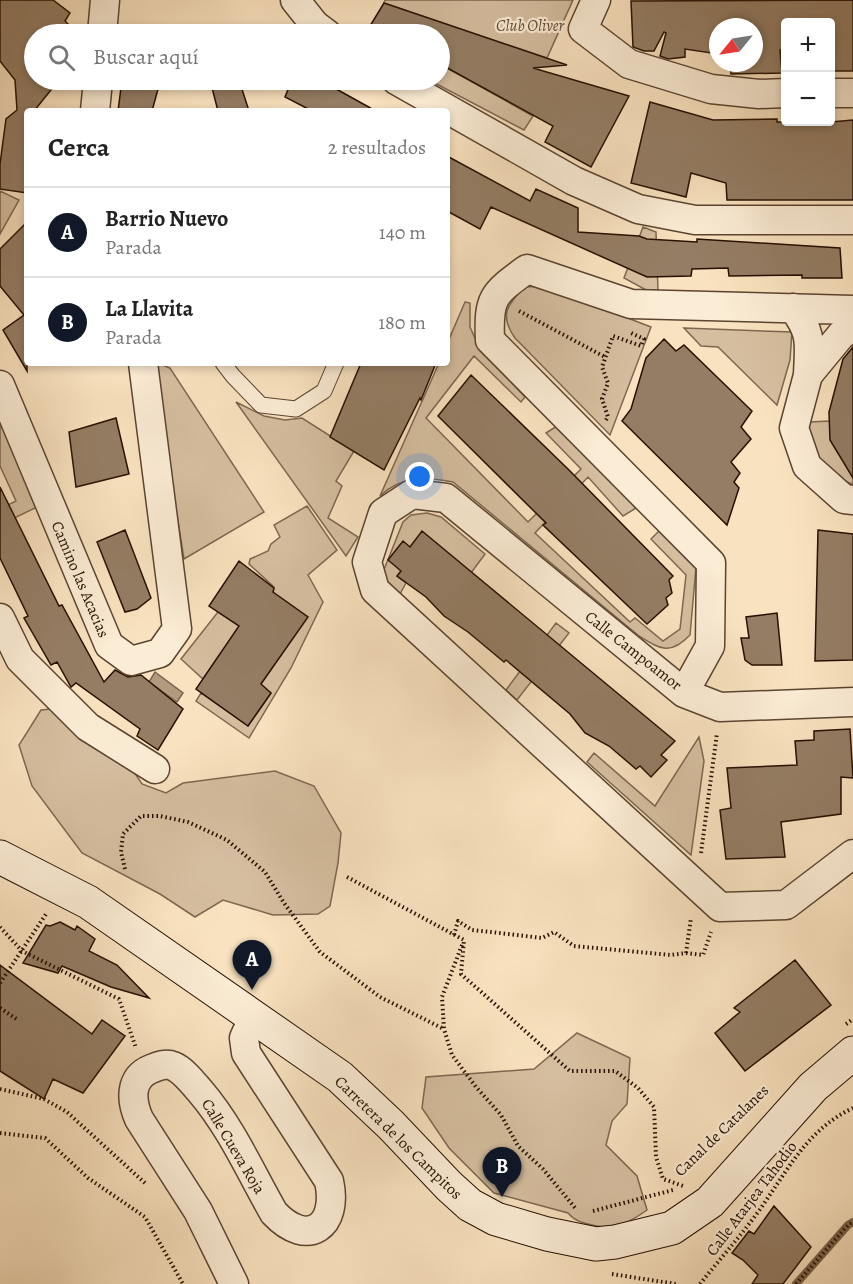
<!DOCTYPE html>
<html lang="es">
<meta charset="utf-8">
<style>
:root{--surface:#fff;--page:#f6f6f6;--text:#222;--muted:#767676;--line:#e0e0e0;--accent:#111827}
body{margin:0;font-family:Alegreya,serif;background:var(--page);color:var(--text)}
.controls{position:absolute;right:18px;top:18px;display:grid;overflow:hidden;border-radius:6px;box-shadow:0 3px 9px #0003}
.controls button{width:54px;height:54px;display:grid;place-items:center;padding:0;border:0;border-bottom:2px solid var(--line);background:var(--surface);color:var(--text);font:30px sans-serif}
.compass{position:absolute;left:709px;top:18px;width:54px;height:54px;border-radius:50%;background:var(--surface);box-shadow:0 3px 9px #0003;rotate:240deg}
.you{position:absolute;left:420px;top:477px;width:21px;height:21px;margin:-15px;border:4px solid #fff;border-radius:50%;background:#1a73e8;box-shadow:0 0 0 9px #1a73e833}
.badge{display:grid;place-items:center;width:39px;height:39px;border-radius:50%;background:var(--accent);color:#fff;font-size:20px;font-weight:700}
.pin{position:absolute;translate:-50% -50px;filter:drop-shadow(0 2px 3px #0008)}
.pin::after{content:'';position:absolute;top:32px;width:21px;height:18px;background:inherit;clip-path:polygon(0 0,100% 0,50% 100%)}
.list{margin:0;padding:0;list-style:none}
h2{display:flex;justify-content:space-between;align-items:center;height:78px;margin:0;padding:0 24px;font-size:26px}
h2 small{font-size:20px;font-weight:400;color:var(--muted)}
.list li{display:grid;grid-template-columns:39px 1fr auto;gap:18px;align-items:center;box-sizing:border-box;height:90px;padding:0 24px;border-top:2px solid var(--line)}
.list b{display:block;font-size:22px;white-space:nowrap}
.list p{margin:0;font-size:20px;white-space:nowrap;color:var(--muted)}
.list em{font-size:20px;font-style:normal;color:var(--muted)}
.icon{flex:none;width:33px;height:33px;fill:none;stroke:currentColor;stroke-width:2;stroke-linecap:round;stroke-linejoin:round}
.map{position:relative;flex:none;width:853px;height:1284px;overflow:hidden}
.search{position:absolute;background:var(--surface);box-shadow:0 3px 9px #0003;left:24px;top:24px;width:426px;height:66px;display:flex;align-items:center;gap:15px;box-sizing:border-box;padding:0 21px;border-radius:33px;color:var(--muted);font-size:22px}
.panel{position:absolute;background:var(--surface);box-shadow:0 3px 9px #0003;left:24px;top:108px;width:426px;height:258px;border-radius:6px}
.map>svg:first-child{display:block}
</style>
<div class="map">
<svg width="853" height="1284" viewBox="0 0 853 1284">
<rect width="100%" height="100%" fill="#f9e2bf"/>
<filter id="stains"><feTurbulence type="fractalNoise" baseFrequency=".00333" numOctaves="4"/><feColorMatrix values="0 0 0 0 .2 0 0 0 0 .09 0 0 0 0 .02 0 0 0 .5 -.17"/></filter>
<radialGradient id="worn" r=".72"><stop offset=".6" stop-color="#630" stop-opacity="0"/><stop offset="1" stop-color="#630" stop-opacity=".3"/></radialGradient>
<path fill="#d5be9f" stroke="#7e6750" stroke-width="1.5" d="M385 0H573L547 58 384 3Z
M440 64 533 116 524 130 429 80H440Z
M0 191 19 200 0 234Z
M643 227 656 232 658 290H646L624 278Z
M544 286 651 327 610 435 515 338C499 315 507 306 524 287Z
M465 302 470 303V327L480 349 525 397 521 402 474 356 426 418 528 522 581 469 546 433 557 426 636 508 623 516 588 477 535 533 630 622 635 618 663 641 680 629 686 575 651 539 659 531 696 567 690 635C670 656 660 649 639 636L453 482C426 477 402 475 380 496L439 363H447V344Z
M684 328 792 332 790 360 777 405 718 347 701 346Z
M160 364 170 368 264 512 184 559 154 370Z
M236 402 264 416 285 420 302 418 354 451 336 481 342 486 328 518 358 537 346 556Z
M0 414 39 506 0 525V509L16 501 0 466Z
M853 420V484C835 480 820 460 808 447L809 422Z
M307 506 337 550 308 575 323 602 291 668 249 738 196 701 201 693 248 726 271 693 220 654 203 679 181 659 218 612 281 655 273 592 274 587 249 564 250 559 268 551 271 544 280 537 274 525Z
M427 513 441 517 485 554 471 573 422 532 410 547 401 571 397 576 406 583 400 594 386 584 383 572 403 522 411 515Z
M556 623 569 633 517 700 506 690Z
M51 709 132 769 142 784 166 793 183 783 275 771 314 786 341 833 338 863 330 906 318 914 273 915 223 900 195 917 160 894 82 853 32 786 19 745 41 710Z
M699 737 704 761 691 855 587 762 594 753 655 806Z
M577 1033 630 1058 627 1104 612 1121 606 1145 637 1176 647 1210C625 1226 610 1231 584 1223 577 1221 573 1219 568 1213L494 1193 449 1148 422 1108 426 1077 534 1069Z"/>
<path fill="#b19b7f" stroke="#79634d" stroke-width="1.5" d="M155 672 183 693 177 702 149 682Z"/>
<g fill="none" stroke-linecap="round" stroke-linejoin="round">
<path stroke="#79634d" stroke-width="8" d="M796 1284 848 1225 853 1222"/>
</g>
<path fill="#947d64" stroke="#261002" stroke-width="1.5" d="M0 0H53L70 13 65 21 78 34H34V80H59L34 111H27V193L0 189V164L6 119 17 110 15 80 0 61Z
M853 0V71H831V22H786V48L780 50 782 73 731 74 730 63H754V27H718V54L685 49V57L668 59 660 56 666 33 664 32 654 51H644L633 47 631 1Z
M384 3 567 65 533 68 629 96 591 167 545 142 553 126 440 64V34H386L370 26Z
M122 80 160 82 152 111H118Z
M210 80H239L249 111H218Z
M292 80H320L376 111H312L285 97Z
M650 102 713 120 777 119V122H831L853 120V200H727L726 183 691 173 686 197 631 183Z
M447 156 530 201 536 189 578 208V232L639 236 647 239 697 242V239L840 248 842 278H802V275L729 276 728 268 692 269 691 276 647 277 491 207 480 229 447 211Z
M27 222V371L3 330 24 315 0 286V249Z
M664 339 676 351 684 345 752 411 741 427 751 439 731 462 740 473 734 482 739 488 727 525 622 421 631 409 646 358Z
M853 347V478L830 440 829 412 843 359Z
M361 363H436L421 400 420 398 384 470 330 437Z
M471 375 569 470 673 576 669 580 672 593 666 598 668 605 647 624 543 525 546 523 438 416Z
M116 418 129 474 76 487 69 432Z
M0 487 59 606 62 605 104 682 115 670 128 677 141 675 183 709 158 750 137 736 140 729 76 683 71 687 57 662 51 665 24 618 28 616 0 558Z
M125 530 151 598 137 609 125 612 97 542Z
M818 530 853 534V660L815 661Z
M422 531 675 741 661 755 667 760 651 777 640 766 636 769 609 746 585 733 570 714 506 660 504 662 468 632 444 616 426 597 397 576 401 571 388 560 403 541 410 547Z
M239 561 274 588 273 592 308 617 261 684 271 693 248 726 196 689 239 626 209 606Z
M777 613 782 665H752L745 660 741 638H749L746 617Z
M850 729 853 778 841 777V814L781 822 785 857 726 859 720 810 731 808 727 768 797 765 795 741 814 740V731Z
M60 922 75 930 77 926 95 939 89 951 117 965 149 998 111 987 62 966 58 973 23 963 46 925 50 926Z
M795 960 831 1005 745 1071 715 1033 740 1012 734 1008Z
M0 965 92 1034 102 1020 125 1036 83 1093 53 1079 44 1099 0 1071Z
M774 1206 811 1247 783 1284H752L758 1275 743 1260 732 1253 749 1231 754 1234Z"/>
<g fill="none" stroke-linecap="round" stroke-linejoin="round">
<g stroke="#5b4431" stroke-width="17">
<path id="lane" d="M223 363 233 376 261 405 296 409 324 391 336 363"/>
</g>
<g stroke="#5b4431" stroke-width="31">
<path id="street" d="M295 0 315 25 327 34
M596 0 583 29 629 64 711 89 759 94 786 93
M102 34 105 0
M396 80 574 181 638 209 695 220H853
M830 93H853
M95 111 98 80
M793 308C813 334 809 344 808 375
M853 327 841 335 808 375 794 428 807 466 844 499 853 500
M0 385 109 645 131 661 160 653 177 629 143 363
M0 618 20 659 88 727 155 769
M684 693 710 646 711 563 490 340C488 297 493 294 527 269L631 304 853 310
M853 702 720 707 684 693 446 498 412 494 383 513 367 562 375 590 720 907 786 905 853 854
M234 1284 198 1211 139 1119C131 1101 129 1078 151 1069 158 1066 166 1063 173 1066 183 1070 193 1083 200 1091 231 1127 251 1173 274 1213 308 1249 339 1226 329 1181L246 1053 244 1038 254 1016"/>
</g>
<g stroke="#261002" stroke-width="35">
<path id="secondary" d="M0 857 88 902 340 1077 391 1125 449 1186 470 1205 496 1219 547 1234 596 1244 615 1242 672 1228 710 1202 813 1087 853 1053"/>
</g>
<path stroke="#261002" stroke-width="4" stroke-dasharray="1.5 3" stroke-linecap="butt" d="M519 311 605 357
M606 420 608 417 602 399 608 383 602 367 613 336 641 346 644 339 631 333
M701 853 717 733
M125 869 121 852 123 834 141 816H160L188 822 227 840 265 872 284 903 320 952 380 997 444 1029
M347 877 464 940 461 974 570 1071H615L638 1088 654 1107 656 1157 663 1179 683 1186
M0 927 22 951 119 999 136 1048
M454 935 458 921 472 930 491 932 542 938 554 932 574 946 671 955 686 953 703 955 711 932
M462 945 442 997 444 1029 452 1055 476 1087 501 1115 518 1146 543 1169 576 1209
M686 953 691 918
M0 983 46 914
M0 1008 18 1020
M846 1024 853 1019
M0 1089 44 1099 67 1112 146 1184
M0 1133 45 1138 88 1178 145 1217 183 1284
M593 1211 673 1190
M612 1274 676 1284
M700 1284C719 1260 740 1237 758 1212 787 1172 806 1130 853 1108
M796 1284 848 1225 853 1222"/>
<use href="#lane" stroke="#fbecd5" stroke-width="15"/>
<use href="#street" stroke="#fbecd5" stroke-width="28"/>
<use href="#secondary" stroke="#fbecd5" stroke-width="33"/>
</g>
<g text-anchor="middle" stroke-width="4.5" stroke-linejoin="round" paint-order="stroke">
<g font-size="16" font-style="italic" fill="#634d39" stroke="#fbecd5">
<text x="530" y="31">Club Oliver</text>
</g>
<g font-size="16" fill="#261002" stroke="#fbecd5">
<text transform="translate(81 579) rotate(67)" y="6">Camino las Acacias</text>
<text transform="translate(634 650) rotate(38)" y="6">Calle Campoamor</text>
<text transform="translate(721 1130) rotate(-44)" y="6">Canal de Catalanes</text>
<text transform="translate(399 1137) rotate(44)" y="6">Carretera de los Campitos</text>
<text transform="translate(234 1146) rotate(59)" y="6">Calle Cueva Roja</text>
<text transform="translate(751 1198) rotate(-53)" y="6">Calle Atarjea Tahodio</text>
</g>
</g>
<rect width="100%" height="100%" filter="url(#stains)"/>
<rect width="100%" height="100%" fill="url(#worn)"/>
</svg>
<div class="controls">
<button>+</button>
<button>−</button>
</div>
<svg class="compass" viewBox="-18 -18 36 36"><path d="M0-13l5 13h-10z" fill="#e53935"/><path d="M0 13l5-13h-10z" fill="#767676"/></svg>
<div class="you"></div>
<div class="pin badge" style="left:252px;top:990px">A</div>
<div class="pin badge" style="left:502px;top:1197px">B</div>
<div class="search"><svg class="icon" aria-label="search" viewBox="0 0 24 24"><circle cx="10" cy="10" r="6"/><path d="M15 15l6 6"/></svg>Buscar aquí</div>
<section class="panel">
<h2>Cerca<small>2 resultados</small></h2>
<ul class="list">
<li><span class="badge">A</span><div><b>Barrio Nuevo</b><p>Parada</p></div><em>140 m</em></li>
<li><span class="badge">B</span><div><b>La Llavita</b><p>Parada</p></div><em>180 m</em></li>
</ul>
</section>
</div>
